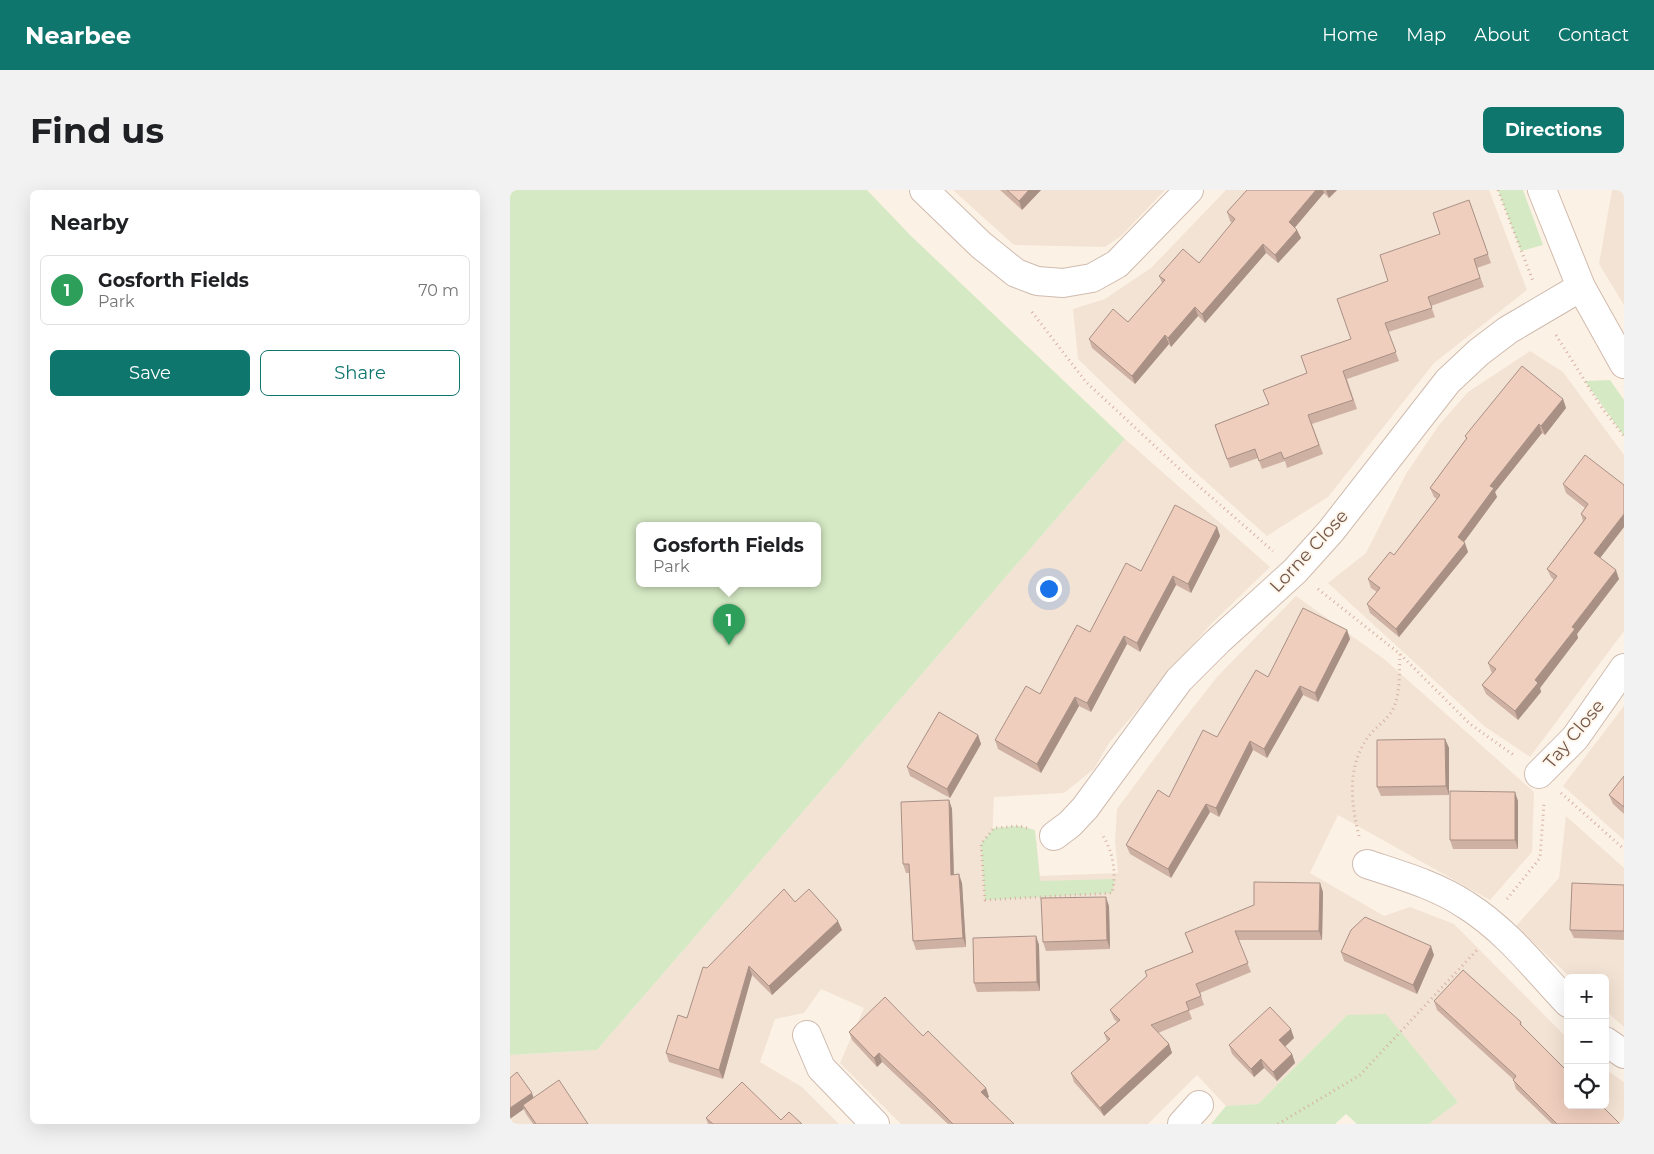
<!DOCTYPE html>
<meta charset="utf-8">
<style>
:root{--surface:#fff;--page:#f2f2f2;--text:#202124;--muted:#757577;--line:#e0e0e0;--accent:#0f766e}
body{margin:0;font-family:Montserrat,sans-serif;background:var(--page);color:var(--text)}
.controls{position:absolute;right:15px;bottom:15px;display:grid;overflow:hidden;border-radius:8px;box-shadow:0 5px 20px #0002}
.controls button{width:45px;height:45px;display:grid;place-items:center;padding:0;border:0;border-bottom:1px solid var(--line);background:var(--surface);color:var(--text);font:25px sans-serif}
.you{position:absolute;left:538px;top:398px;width:18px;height:18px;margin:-12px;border:4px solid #fff;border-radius:50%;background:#1a73e8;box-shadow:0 0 0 8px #1a73e833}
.badge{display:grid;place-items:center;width:32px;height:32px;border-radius:50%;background:var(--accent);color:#fff;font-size:16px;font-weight:700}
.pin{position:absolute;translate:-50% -41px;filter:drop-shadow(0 1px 2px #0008)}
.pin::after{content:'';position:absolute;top:26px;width:18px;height:15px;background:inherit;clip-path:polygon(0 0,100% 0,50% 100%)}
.popup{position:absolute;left:126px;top:332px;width:185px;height:65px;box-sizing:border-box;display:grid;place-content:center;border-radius:8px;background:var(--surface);filter:drop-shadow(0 1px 4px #0005);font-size:16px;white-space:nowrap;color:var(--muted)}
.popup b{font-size:19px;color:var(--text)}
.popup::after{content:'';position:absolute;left:50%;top:100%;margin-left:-10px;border:10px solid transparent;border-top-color:var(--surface)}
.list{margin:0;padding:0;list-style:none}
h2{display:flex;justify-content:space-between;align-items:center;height:65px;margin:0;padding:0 20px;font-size:21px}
h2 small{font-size:16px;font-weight:400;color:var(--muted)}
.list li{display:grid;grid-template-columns:32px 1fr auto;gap:15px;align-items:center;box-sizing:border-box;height:70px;margin:0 10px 10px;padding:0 10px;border:1px solid var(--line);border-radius:8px}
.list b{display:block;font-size:19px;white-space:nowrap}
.list p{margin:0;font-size:16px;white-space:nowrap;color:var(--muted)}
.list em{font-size:16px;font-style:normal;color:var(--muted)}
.actions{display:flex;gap:10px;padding:15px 20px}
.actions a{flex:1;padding:11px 0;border:1px solid var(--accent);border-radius:8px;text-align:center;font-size:18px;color:var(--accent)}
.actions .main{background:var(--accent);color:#fff}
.icon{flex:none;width:28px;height:28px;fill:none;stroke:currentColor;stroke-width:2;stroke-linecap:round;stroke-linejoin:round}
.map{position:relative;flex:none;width:1114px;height:934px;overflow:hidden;border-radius:8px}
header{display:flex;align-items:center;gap:30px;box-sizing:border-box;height:70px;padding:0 25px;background:var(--accent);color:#fff}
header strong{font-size:24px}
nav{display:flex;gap:28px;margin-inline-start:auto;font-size:18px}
.intro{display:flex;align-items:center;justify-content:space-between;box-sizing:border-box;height:120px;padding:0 30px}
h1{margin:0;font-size:35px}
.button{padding:12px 22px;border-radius:8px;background:var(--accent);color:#fff;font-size:18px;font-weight:700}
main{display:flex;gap:30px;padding:0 30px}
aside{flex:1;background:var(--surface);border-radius:8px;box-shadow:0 5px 20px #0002}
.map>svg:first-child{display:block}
</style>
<header>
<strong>Nearbee</strong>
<nav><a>Home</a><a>Map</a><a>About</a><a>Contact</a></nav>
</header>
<div class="intro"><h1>Find us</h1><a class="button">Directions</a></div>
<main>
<aside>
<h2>Nearby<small></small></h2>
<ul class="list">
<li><span class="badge" style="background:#2e9e5b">1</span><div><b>Gosforth Fields</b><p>Park</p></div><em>70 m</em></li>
</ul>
<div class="actions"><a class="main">Save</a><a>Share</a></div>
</aside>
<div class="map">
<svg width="1114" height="934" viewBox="0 0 1114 934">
<rect width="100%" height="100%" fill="#fcf1e5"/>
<path fill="#f3e3d4" d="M443 0H655L611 46 595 57 504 55Z
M716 0H979L1017 100 924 173 818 307 757 346 684 281 568 169 563 119 595 109 641 78Z
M1102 0H1114V115L1089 74Z
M1020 161 1053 182 1114 265V441L1020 567 974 536 818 393 856 363 896 284 929 235 958 202Z
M615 249 760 377 700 435 599 553 584 579 554 603 484 607 482 651 526 649 530 686 608 683 605 651 607 619 667 538 707 487 786 406 874 469 1024 602 1022 662 980 710 828 625 800 683 874 726 900 717 944 734 1058 849V915H1095V879L1114 892V934H919L948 912 876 825H837L748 914 716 916 687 885 638 934H391L330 873 354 818 311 799 294 823 265 829 250 872 292 897 329 934H0V865L87 860Z
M1114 516V650L1053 596Z
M1056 626 1114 678V837L1095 820V788H1061L1006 736 1049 688Z"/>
<path fill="#d5e9c4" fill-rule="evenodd" d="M0 0H357L401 46 615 249 87 860 0 865ZM308 336V394H130V336Z
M988 0H1013L1033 55 1011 61Z
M1100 190 1114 210V246L1075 191Z
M509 636 525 640 530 691 605 689 602 703 475 710 471 654 484 638Z
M876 824 948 912 919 934H847L836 924 825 934H701L716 916 748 914 837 825Z"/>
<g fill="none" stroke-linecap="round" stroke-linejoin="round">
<g stroke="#cfbbaf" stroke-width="30">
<path id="street" d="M414 0 471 55 506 83 527 91 553 93 582 88 607 74 679 0
M1029 584 1065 548 1114 478
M544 646 560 634 575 618 669 490 708 451 785 381 821 341 938 191 969 162 998 140 1071 97
M857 674C890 685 926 695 956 715 996 740 1026 779 1058 813
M297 845 311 878 365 934
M1095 851 1114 864
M672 934 689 915"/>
</g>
<g stroke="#d2baac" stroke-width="30">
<path id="secondary" d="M1032 0 1071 97 1114 174"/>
</g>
<path stroke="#d5b1a1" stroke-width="3" stroke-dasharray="1 4" stroke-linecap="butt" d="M988 0 1023 91
M522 122 576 192 675 284 763 361
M1046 145 1092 218 1114 246
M808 399 890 464 960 534 1005 566
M1051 603 1114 659
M517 638 509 636 484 638 471 654 475 710 602 703C607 683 603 660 591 643
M849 646C841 614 837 579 856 550 863 539 875 532 882 521 891 505 889 482 890 464
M997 709 1030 668 1034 613
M768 934 850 885 967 760"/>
<use href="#street" stroke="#fff" stroke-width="28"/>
<use href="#secondary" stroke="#fff" stroke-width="28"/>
</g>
<path fill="#ceb1a3" d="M490 0H531L512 20Z
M737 0H827L819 8 814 3 785 37 791 48 768 73 756 63 695 133 688 126 661 157 659 154 625 194 582 158 579 149 618 132 652 93 649 86 689 73 722 33 720 31 717 22Z
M959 10 981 73 967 78 974 97 921 116 925 127 878 142 889 171 837 189 847 219 802 234 813 264 777 278 775 271 752 279 748 268 720 278 705 235 759 214 797 183 841 149 878 91 930 44Z
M1053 209 1056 218 1035 245 1032 243 985 302 987 307 954 352 958 362 889 447 860 423 857 414 867 402 861 398 858 389 884 365 927 309 924 307 920 298 956 249 955 246Z
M1053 294 1114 337 1090 368 1109 389 1067 444 1068 448 1030 498 1031 502 1008 530 976 504 972 495 982 483 981 481 978 473 1044 390 1041 387 1037 379 1073 331 1071 324 1075 318 1056 303Z
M707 337 710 346 681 403 666 395 630 462 617 454 581 522 569 516 531 583 488 559 485 550 530 504 580 442 631 381Z
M837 440 840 449 808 512 793 505 757 568 743 560 709 627 700 622 661 688 620 664 616 655 659 607 707 547 758 487Z
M468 545 471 554 440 608 400 586 397 577Z
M935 549 939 558V605L871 606 867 597Z
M1114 586V624L1103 614 1099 605Z
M439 610 442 619 444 685 452 693 456 757 406 760 403 751 399 683H396L393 674Z
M1008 611V659H943L940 650Z
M1114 695V750L1064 748 1060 740Z
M813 702 812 750H728L741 782 690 803 694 815 679 821 682 829 648 843 659 854 662 863 594 926 564 892 561 883 597 851 594 843 607 832 604 829 600 820 682 762 675 743Z
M285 712 332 740 262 805 242 785 213 889 159 872 156 863 177 828 197 778Z
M599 716 600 759 536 761 533 752Z
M526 746 529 755 530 801 467 802 464 793Z
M831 762 924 765 907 804 834 771Z
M924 811 1011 832 1012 837 1110 934H1042L1006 899 1003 889 927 820Z
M339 842 413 846 476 898 479 907 477 908 504 934H438L372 872 367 877 342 850Z
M784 848 775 857 782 864 785 873 767 891 754 878 744 887 722 864 719 855Z
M0 888 23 908 78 934H23L16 924Z
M196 928 271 930 292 934H198Z"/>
<path fill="#a89085" d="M519 0H531L512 20 509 11Z
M806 0H813L814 3 782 41 779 32Z
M816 0H827L819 8Z
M787 40 791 48 768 73 765 65Z
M753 54 756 63 695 133 692 124Z
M685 117 688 126 661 157 658 148Z
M655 145 659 154 625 194 622 186Z
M1053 209 1056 218 1035 245 1031 236Z
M1029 234 1032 243 985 302 987 307 951 356 948 347 980 296Z
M1114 324V337L1087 372 1084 363Z
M707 337 710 346 681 403 678 394Z
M955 353 958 362 889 447 886 439Z
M1106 380 1109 389 1067 444 1068 448 1030 498 1031 502 1008 530 1005 521 1025 490 1062 437Z
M663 386 666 395 630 462 627 453Z
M837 440 840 449 808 512 805 503Z
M614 446 617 454 581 522 577 513Z
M790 496 793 505 757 568 754 559Z
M565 507 569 516 531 583 527 574Z
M468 545 471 554 440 608 437 599Z
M935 549 939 558V605L936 596Z
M740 551 743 560 709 627 706 618Z
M1005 602 1008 611V659L1005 650Z
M439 610 442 619 444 694 441 685Z
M696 614 700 622 661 688 658 679Z
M449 684 452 693 456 757 453 748Z
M810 693 813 702 812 750 809 741Z
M596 707 599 716 600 759 597 750Z
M328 731 332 740 262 805 259 796Z
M526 746 529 755 530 801 527 792Z
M921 756 924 765 907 804 903 795Z
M239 776 242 785 213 889 209 880Z
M781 839 784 848 772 859 769 850Z
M659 854 662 863 594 926 590 918Z
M369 863 372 872 367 877 364 868Z
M782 864 785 873 767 891 763 882Z
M751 869 754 878 744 887 741 879Z
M476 898 479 907 474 911 471 902Z
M22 903 25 912 13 915 14 919 0 929V918Z"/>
<path fill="#f0cebe" stroke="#a89085" d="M497 0H519L509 11Z
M737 0H806L779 32 787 40 765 65 753 54 692 124 685 117 658 148 655 145 622 186 579 149 603 119 618 132 655 90 649 86 673 59 689 73 725 29 717 22Z
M959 10 978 64 964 69 970 88 918 107 922 118 875 133 886 162 833 181 843 210 798 225 809 255 774 269 771 262 749 271 745 259 717 269 705 235 759 214 753 200 797 183 791 166 841 149 827 109 878 91 870 65 930 44 923 23Z
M1012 176 1053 209 1031 236 1029 234 980 296 984 298 948 347 955 353 886 439 857 414 870 398 858 389 880 362 884 365 930 305 920 298 957 248 955 246Z
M1075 265 1114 295V324L1084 363 1106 380 1062 437 1065 439 1025 490 1028 493 1005 521 972 495 986 479 978 473 1047 386 1037 379 1076 328 1071 324 1078 314 1053 294Z
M665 315 707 337 678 394 663 386 627 453 614 446 577 513 565 507 527 574 485 550 516 496 530 504 567 435 580 442 616 373 631 381Z
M793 418 837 440 805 503 790 496 754 559 740 551 706 618 696 614 658 679 616 655 648 600 659 607 693 540 707 547 746 480 758 487Z
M429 522 468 545 437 599 397 577Z
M935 549 936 596 867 597V550Z
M1114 586V617L1099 605Z
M940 601 1005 602V650H940Z
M439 610 441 685 449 684 453 748 403 751 399 674H393L391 612Z
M744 692 810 693 809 741H725L738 773 686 794 691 806 676 812 679 820 641 835 659 854 590 918 561 883 600 849 594 843 610 830 600 820 637 786 635 781 683 762 675 743 744 715Z
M1062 693 1114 695V741L1060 740Z
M274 699 285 712 299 699 328 731 259 796 239 776 209 880 156 863 168 825 177 828 193 777 197 778Z
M596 707 597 750 533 752 531 708Z
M855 727 921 756 903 795 831 762 841 740Z
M526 746 527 792 464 793 463 748Z
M953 780 1011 832 1010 834 1058 882V915H1091L1110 934H1047L1003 890 1006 886 924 811Z
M375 807 413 846 418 841 476 898 471 902 504 934H443L421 912 369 863 364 868 339 842Z
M760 817 781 839 769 850 782 864 763 882 751 869 741 879 719 855Z
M7 882 22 903 0 918V888Z
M49 890 78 934H26L13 915Z
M232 892 271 930 279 922 292 934H203L196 928Z"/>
<g text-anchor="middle" stroke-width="4" stroke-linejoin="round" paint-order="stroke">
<g font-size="18" fill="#74574b" stroke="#fef6eb">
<text transform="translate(799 361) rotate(-47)" y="6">Lorne Close</text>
<text transform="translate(1064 544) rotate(-50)" y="6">Tay Close</text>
</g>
</g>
</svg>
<div class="controls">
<button>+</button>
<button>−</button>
<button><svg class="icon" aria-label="locate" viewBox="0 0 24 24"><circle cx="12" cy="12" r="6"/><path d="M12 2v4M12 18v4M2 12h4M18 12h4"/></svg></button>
</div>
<div class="you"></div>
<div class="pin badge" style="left:219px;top:455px;background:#2e9e5b">1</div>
<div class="popup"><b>Gosforth Fields</b>Park</div>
</div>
</main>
